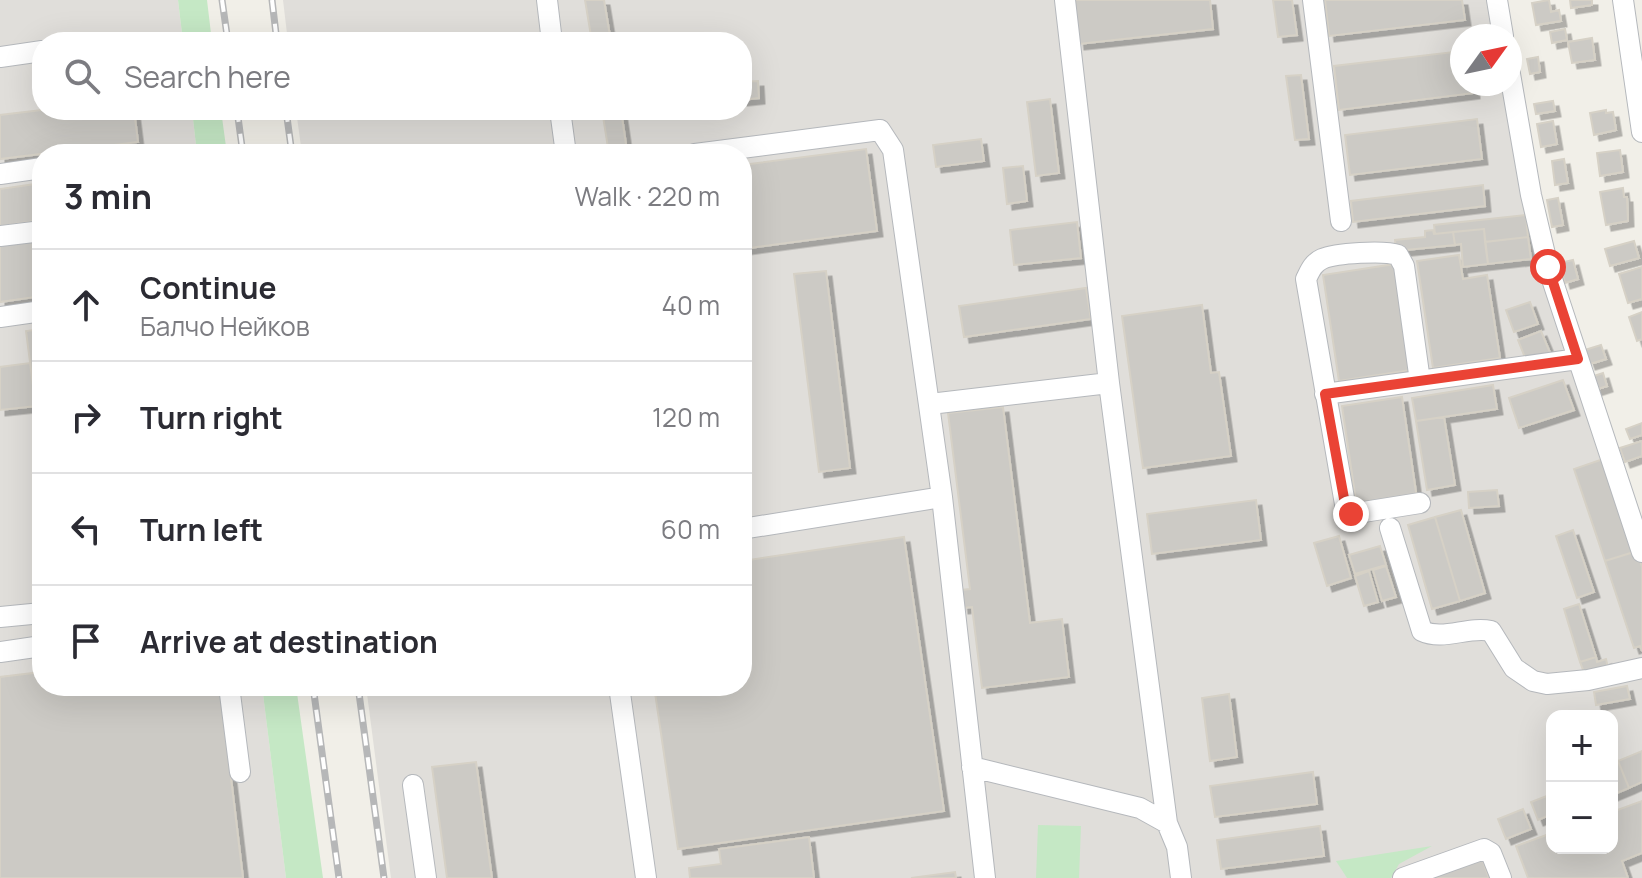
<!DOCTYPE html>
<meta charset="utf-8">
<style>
:root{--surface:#fff;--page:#f7f7f7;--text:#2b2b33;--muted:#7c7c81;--line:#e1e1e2}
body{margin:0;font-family:Manrope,sans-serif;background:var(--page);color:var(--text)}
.controls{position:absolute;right:24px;bottom:24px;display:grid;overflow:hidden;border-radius:16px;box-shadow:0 8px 32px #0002}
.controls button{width:72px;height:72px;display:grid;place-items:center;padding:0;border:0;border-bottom:2px solid var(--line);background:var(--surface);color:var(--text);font:40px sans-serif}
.compass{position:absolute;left:1450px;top:24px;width:72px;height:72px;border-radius:50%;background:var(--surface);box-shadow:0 8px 32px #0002;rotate:57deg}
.stop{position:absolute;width:24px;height:24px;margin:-18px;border:6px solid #ea4335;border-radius:50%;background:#fff}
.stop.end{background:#ea4335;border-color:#fff;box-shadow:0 2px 8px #0008}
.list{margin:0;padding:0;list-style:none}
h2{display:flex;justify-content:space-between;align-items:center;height:104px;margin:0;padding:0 32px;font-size:34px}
h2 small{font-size:26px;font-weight:400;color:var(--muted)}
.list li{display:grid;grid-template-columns:52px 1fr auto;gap:24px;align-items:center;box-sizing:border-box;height:112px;padding:0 32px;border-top:2px solid var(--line)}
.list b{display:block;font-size:30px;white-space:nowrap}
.list p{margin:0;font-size:26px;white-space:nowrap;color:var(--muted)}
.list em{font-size:26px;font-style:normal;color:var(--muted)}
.icon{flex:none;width:44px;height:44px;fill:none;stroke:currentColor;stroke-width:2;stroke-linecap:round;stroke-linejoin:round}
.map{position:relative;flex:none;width:1642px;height:878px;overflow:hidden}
.search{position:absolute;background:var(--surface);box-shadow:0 8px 32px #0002;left:32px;top:32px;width:720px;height:88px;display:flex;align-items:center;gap:20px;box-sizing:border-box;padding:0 28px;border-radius:32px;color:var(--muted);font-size:30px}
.panel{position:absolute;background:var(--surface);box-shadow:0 8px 32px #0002;left:32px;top:144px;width:720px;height:552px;border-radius:32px}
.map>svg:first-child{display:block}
</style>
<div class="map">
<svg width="1642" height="878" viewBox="0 0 1642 878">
<defs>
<filter id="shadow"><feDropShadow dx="5.5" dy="5.5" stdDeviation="0" flood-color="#0004"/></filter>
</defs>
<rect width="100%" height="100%" fill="#f1efe8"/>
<path fill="#e0deda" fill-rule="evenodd" d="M0 0H178L183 42H42V110H192L197 154H42V686H262L286 878H0Z
M283 0H1492L1498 36H1462V84H1507L1560 321 1642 566V878H391L366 686H742V154H302L296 110H742V42H288ZM1552 716H1612V848H1552Z"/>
<path fill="#c5e8c5" d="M178 0H207L212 42H183Z
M192 110H221L227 154H197Z
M262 686H296L323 878H286Z
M1038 825 1081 826 1079 878H1036Z
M1432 846 1399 864 1391 878H1347L1336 861Z"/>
<path fill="#cccac5" stroke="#d6d1c6" stroke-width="2" filter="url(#shadow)" d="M585 0H604L611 42H592Z
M1074 0H1210L1213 29 1079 44Z
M1273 0H1292L1297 35 1278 37Z
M1325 0H1462L1465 20 1329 36Z
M1549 0 1551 12 1559 10 1561 21 1536 25 1532 3Z
M1570 0H1592V5L1571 8Z
M1565 29 1567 40 1552 43 1550 32Z
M1592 38 1595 60 1572 63 1568 42Z
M1462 51V84H1473L1474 93 1339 110 1334 66Z
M1538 57 1540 72 1530 74 1527 59Z
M1301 75 1309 139 1295 140 1286 76Z
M758 81 759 98 742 100V82Z
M1050 99 1059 173 1036 176 1027 102Z
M1553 101 1555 111 1536 114 1534 104Z
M42 110H134L138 142 0 159V115Z
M602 110H621L627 151 609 154Z
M1606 110V113L1613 112 1616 130 1594 135 1590 113Z
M1477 119 1482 159 1350 175 1345 135Z
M1553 121 1557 144 1541 147 1537 124Z
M981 139 984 161 936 167 933 145Z
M866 149 877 231 742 249V165Z
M1620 150 1623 172 1600 176 1597 153Z
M1564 159 1568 183 1555 185 1552 161Z
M1023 166 1027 201 1007 204 1003 168Z
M42 183V220L0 226V189Z
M1483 185 1485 206 1353 222 1351 201Z
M1623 188 1624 197H1627L1628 221 1606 225 1600 192Z
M1558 198 1563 225 1552 227 1547 200Z
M1526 215 1528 237 1485 242 1484 229 1435 234 1434 225Z
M1077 222 1081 258 1014 265 1010 230Z
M1484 229 1488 264 1463 267 1461 244 1455 245 1453 232Z
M1433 230 1434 234 1453 232 1455 245 1396 251 1395 240 1425 237V231Z
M1528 237 1531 259 1488 264 1485 242Z
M42 239V296L0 302V244Z
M1634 241 1639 258 1610 266 1605 249Z
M1459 255 1463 279 1487 275 1500 358 1433 368 1417 261Z
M1573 260 1578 279 1565 283 1560 263Z
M1395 264 1411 370 1339 381 1323 275Z
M1642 267V299L1628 303 1619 274Z
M826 271 850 468 819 472 794 274Z
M1086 288 1091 319 964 337 959 306Z
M1530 302 1538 324 1514 332 1506 310Z
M1202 305 1211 373 1219 372 1231 456 1143 468 1122 316Z
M1642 312V339L1637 341 1629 317Z
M42 329V455L26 331Z
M1541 331 1551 355 1528 365 1518 340Z
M1601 345 1606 359 1590 364 1585 350Z
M30 363 36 406 0 410V367Z
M1603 373 1607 386 1595 390 1591 377Z
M1563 380 1574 410 1519 428 1509 398Z
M1493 385 1497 409 1416 421 1412 398Z
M1402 397 1417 499 1357 508 1342 406Z
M1003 407 1030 623 1062 619 1069 677 982 688 972 607 963 608 961 590 970 589 948 413Z
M1444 417 1455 485 1427 490 1416 421Z
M1642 423V435L1630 439 1626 429Z
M1642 441V456L1625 462 1620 448Z
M1606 458 1637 551 1605 561 1574 469Z
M1497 490 1499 506 1469 508 1468 492Z
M1256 500 1261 540 1152 554 1147 514Z
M1461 510 1485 593 1460 601 1435 517Z
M1435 517 1460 601 1432 609 1408 525Z
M1573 530 1594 592 1577 598 1556 536Z
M1339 536 1351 578 1327 586 1314 543Z
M904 537 944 811 678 849 654 686H742V561Z
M1380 546 1386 565 1355 574 1349 555Z
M1637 551 1642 567V651L1640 646 1634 648 1605 561Z
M1386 566 1396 597 1382 601 1373 570Z
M1369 571 1378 602 1364 606 1355 576Z
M1579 604 1596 657 1580 662 1564 609Z
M1596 657 1597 662 1606 659 1608 668 1585 675 1580 662Z
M42 672V686H220L243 878H0V677Z
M1627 686 1630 699 1596 705 1594 692Z
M1229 694 1237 757 1210 761 1202 698Z
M1642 751V782L1629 788 1618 761Z
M1618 761 1629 788 1612 795V764Z
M476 762 492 878H447L432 767Z
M1313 772 1317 804 1215 817 1210 786Z
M1552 794V814L1538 820 1531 802Z
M1642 801V853L1622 861 1628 878H1528L1516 846 1552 833V848H1612V812Z
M1523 809 1531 829 1506 839 1498 819Z
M1320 826 1324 856 1221 869 1217 840Z
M809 837 814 878H690L689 868 721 864 719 849Z
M1482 858 1489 878H1424Z
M955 872 956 878H911Z"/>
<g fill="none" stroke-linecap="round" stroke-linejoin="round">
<g stroke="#b5b8bc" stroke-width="22">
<path id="minor" d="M547 0 552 42
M1065 0 1109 383 1167 823 1177 847 1181 878
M1313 0 1341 221
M1497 0 1503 36
M1623 0 1642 132
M0 57 42 51
M1510 74 1531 195 1548 267 1642 552
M560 110 566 154
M695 154 880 130 893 150 942 497 985 878
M0 174 42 168
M0 236 42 231
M0 317 42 311
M1325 394 1578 359
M930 404 1109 383
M1420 503 1351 514 1345 504 1306 279C1310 271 1313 263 1322 259 1336 253 1384 250 1398 255L1404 266 1420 381
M1390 528 1422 631C1443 641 1468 626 1491 631L1514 668 1533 681 1547 684 1588 680 1642 668
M742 529 942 497
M0 617 42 613
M0 652 42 646
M229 686 240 772
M619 686 646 878
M972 767 1140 808 1167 823
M413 785 426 878
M1403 878 1484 849 1491 853 1501 878"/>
</g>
<use href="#minor" stroke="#fff" stroke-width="20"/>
<g stroke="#b6b7b8" stroke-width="7">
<path id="rail" d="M222 0 228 42
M272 0 277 42
M237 110 243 154
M286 110 292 154
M313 686 339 878
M358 686 384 878"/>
</g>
<use href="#rail" stroke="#fff" stroke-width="4" stroke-dasharray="12" stroke-linecap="butt"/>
</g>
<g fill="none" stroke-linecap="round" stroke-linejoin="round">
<path stroke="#ea4335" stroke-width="10" d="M1351 514 1345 504 1325 394 1578 359 1548 267"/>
</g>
</svg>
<div class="controls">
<button>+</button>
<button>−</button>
</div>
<svg class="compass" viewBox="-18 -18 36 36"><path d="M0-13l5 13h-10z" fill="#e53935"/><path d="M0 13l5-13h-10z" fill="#7c7c81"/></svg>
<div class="stop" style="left:1548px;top:267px"></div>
<div class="stop end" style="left:1351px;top:514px"></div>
<div class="search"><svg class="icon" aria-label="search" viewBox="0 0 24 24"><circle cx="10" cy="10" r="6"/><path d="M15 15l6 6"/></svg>Search here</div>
<section class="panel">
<h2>3 min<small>Walk · 220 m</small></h2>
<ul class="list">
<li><svg class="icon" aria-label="ahead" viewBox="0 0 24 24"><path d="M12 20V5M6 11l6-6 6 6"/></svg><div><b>Continue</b><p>Балчо Нейков</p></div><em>40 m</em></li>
<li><svg class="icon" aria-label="right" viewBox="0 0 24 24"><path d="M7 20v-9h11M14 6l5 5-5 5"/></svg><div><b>Turn right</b></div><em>120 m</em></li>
<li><svg class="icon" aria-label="left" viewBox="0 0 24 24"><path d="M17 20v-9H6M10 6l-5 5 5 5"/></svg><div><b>Turn left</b></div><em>60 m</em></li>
<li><svg class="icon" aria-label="arrive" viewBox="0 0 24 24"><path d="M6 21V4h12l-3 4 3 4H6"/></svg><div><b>Arrive at destination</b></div></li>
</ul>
</section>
</div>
